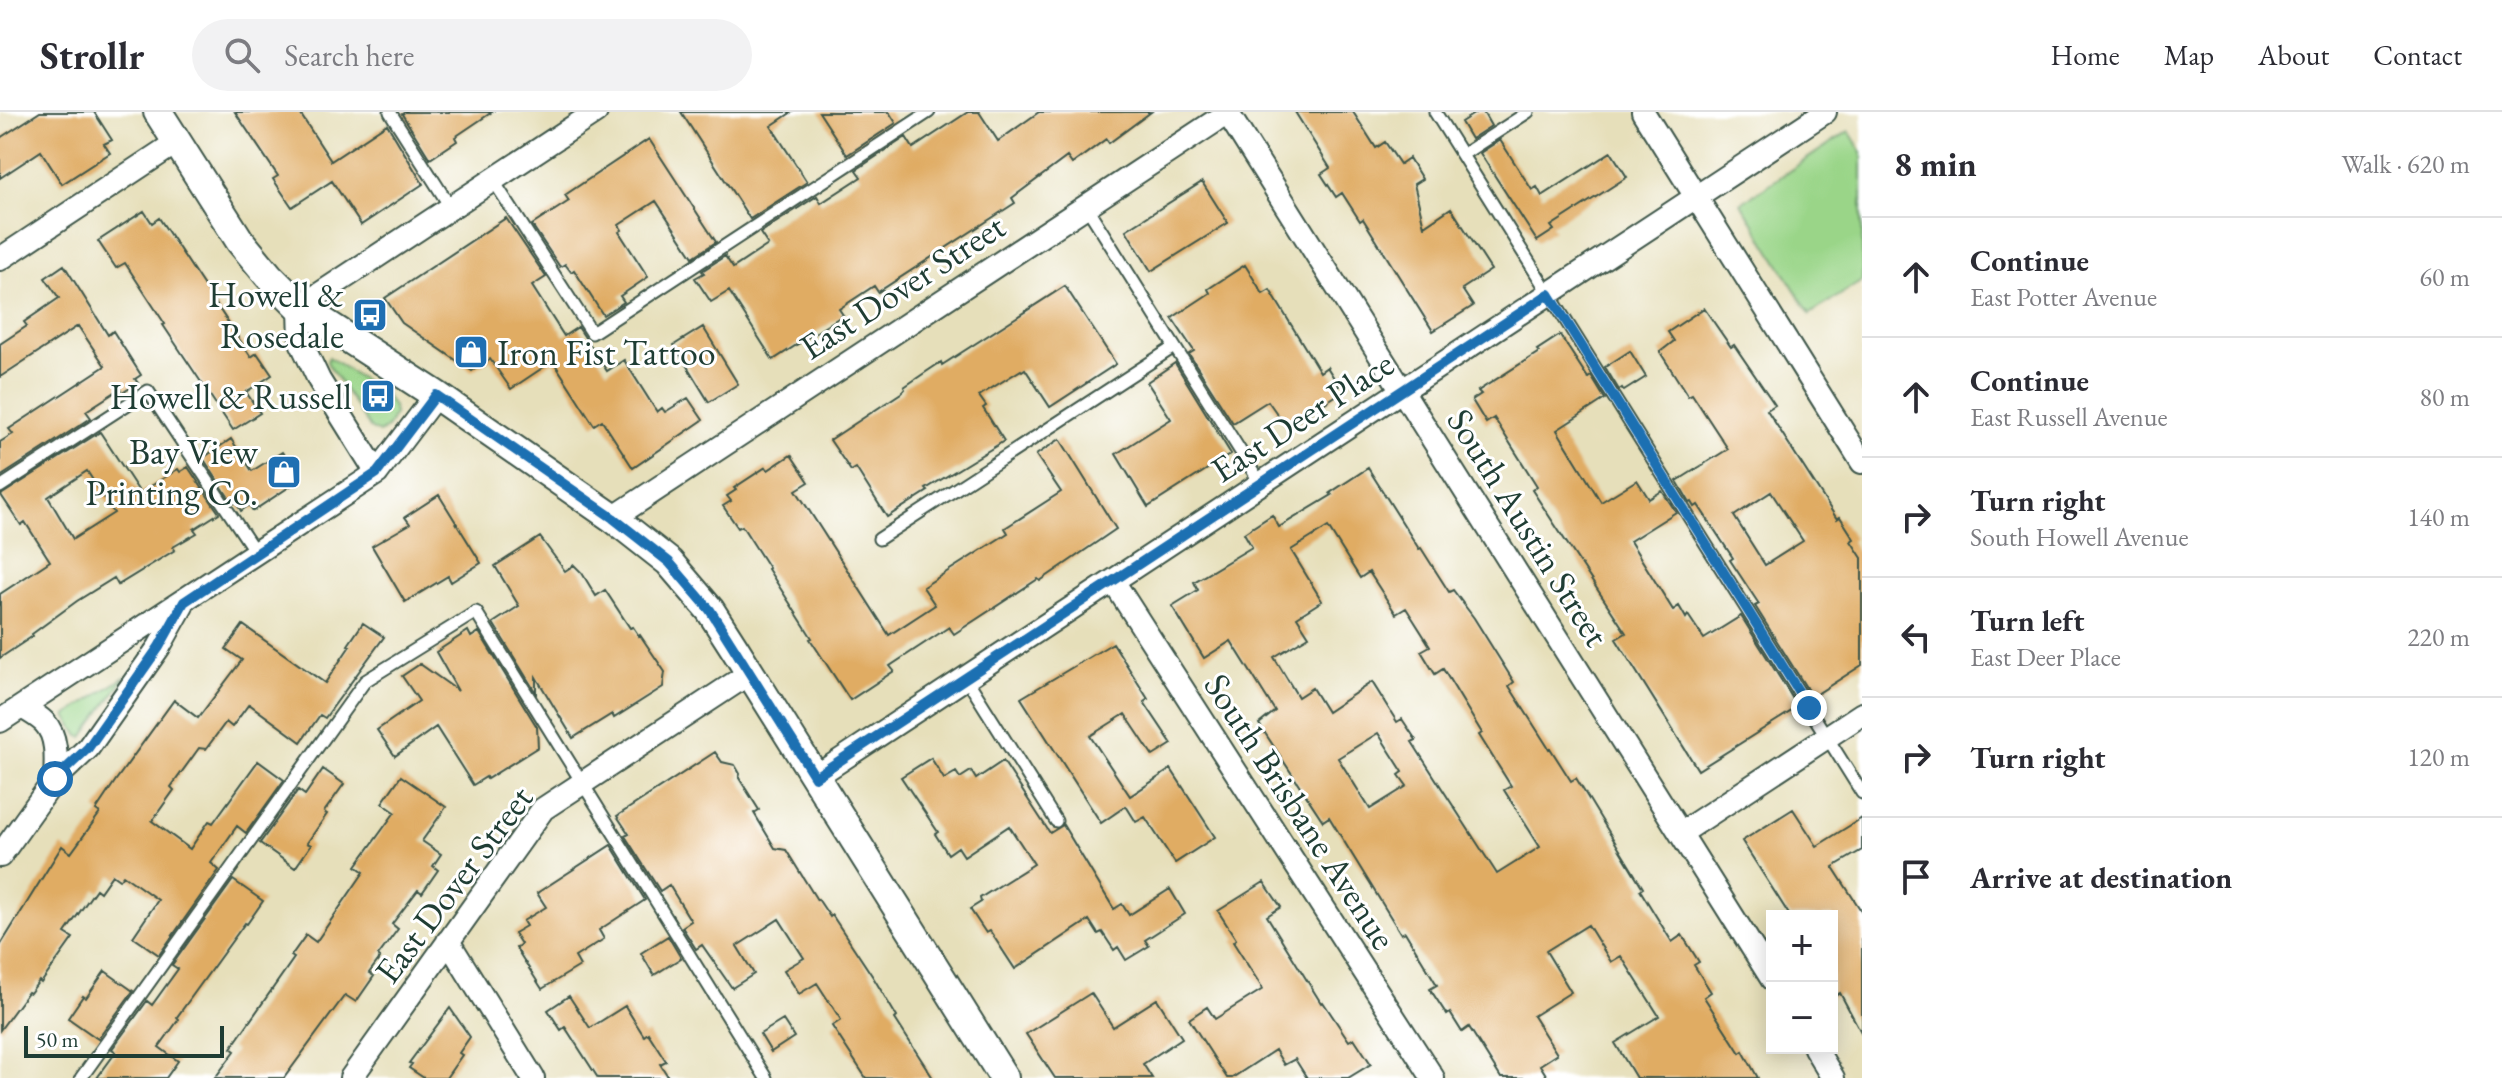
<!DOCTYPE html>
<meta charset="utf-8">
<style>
:root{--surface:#fff;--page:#f2f2f3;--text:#2b2b33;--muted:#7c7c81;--line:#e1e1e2}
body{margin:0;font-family:"EB Garamond",serif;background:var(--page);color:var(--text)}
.controls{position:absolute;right:24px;bottom:24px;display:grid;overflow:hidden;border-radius:0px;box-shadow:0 4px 20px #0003}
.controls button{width:72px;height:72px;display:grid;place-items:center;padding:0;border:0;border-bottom:2px solid var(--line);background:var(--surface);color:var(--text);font:40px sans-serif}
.scale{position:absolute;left:24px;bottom:20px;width:200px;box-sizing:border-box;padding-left:8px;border:4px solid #1f3d34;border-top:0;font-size:22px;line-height:28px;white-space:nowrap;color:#1f3d34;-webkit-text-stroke:6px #fff;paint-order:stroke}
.stop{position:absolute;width:24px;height:24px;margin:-18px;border:6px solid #1f6fb2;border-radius:50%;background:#fff}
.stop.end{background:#1f6fb2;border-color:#fff;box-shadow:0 2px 8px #0008}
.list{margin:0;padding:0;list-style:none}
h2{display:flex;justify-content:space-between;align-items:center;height:104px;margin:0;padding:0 32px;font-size:34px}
h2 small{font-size:26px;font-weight:400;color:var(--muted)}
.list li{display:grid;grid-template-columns:52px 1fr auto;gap:24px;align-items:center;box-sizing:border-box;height:120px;padding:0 32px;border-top:2px solid var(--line)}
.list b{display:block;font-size:30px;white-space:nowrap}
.list p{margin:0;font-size:26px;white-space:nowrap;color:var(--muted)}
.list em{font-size:26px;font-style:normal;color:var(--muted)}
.icon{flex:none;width:44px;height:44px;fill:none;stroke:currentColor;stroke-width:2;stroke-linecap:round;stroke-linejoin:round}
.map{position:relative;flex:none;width:1862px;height:966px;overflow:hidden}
header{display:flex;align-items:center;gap:48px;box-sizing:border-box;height:112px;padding:0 40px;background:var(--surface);border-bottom:2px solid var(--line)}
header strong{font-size:38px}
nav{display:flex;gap:44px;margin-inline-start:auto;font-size:28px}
.search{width:560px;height:72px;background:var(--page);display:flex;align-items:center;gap:20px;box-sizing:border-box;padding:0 28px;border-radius:44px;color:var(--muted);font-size:30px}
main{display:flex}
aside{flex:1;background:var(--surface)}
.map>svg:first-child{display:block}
</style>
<header>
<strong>Strollr</strong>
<div class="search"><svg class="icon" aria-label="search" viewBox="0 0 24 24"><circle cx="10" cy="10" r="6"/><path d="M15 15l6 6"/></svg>Search here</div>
<nav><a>Home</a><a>Map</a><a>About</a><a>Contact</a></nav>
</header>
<main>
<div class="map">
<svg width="1862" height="966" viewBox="0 0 1862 966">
<rect width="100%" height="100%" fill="#fff"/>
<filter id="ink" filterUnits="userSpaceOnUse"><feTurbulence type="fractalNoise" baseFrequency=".0125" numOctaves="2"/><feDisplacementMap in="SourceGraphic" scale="16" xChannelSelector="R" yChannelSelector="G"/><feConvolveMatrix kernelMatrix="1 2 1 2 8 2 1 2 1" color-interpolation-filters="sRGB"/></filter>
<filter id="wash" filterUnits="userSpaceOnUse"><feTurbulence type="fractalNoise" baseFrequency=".006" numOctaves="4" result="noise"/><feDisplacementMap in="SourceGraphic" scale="32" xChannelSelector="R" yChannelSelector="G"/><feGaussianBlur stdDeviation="1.8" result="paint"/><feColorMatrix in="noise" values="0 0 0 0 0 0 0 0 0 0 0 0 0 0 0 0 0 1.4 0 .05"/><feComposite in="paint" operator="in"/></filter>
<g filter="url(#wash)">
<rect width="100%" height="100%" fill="#e6dfba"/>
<path fill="#9ad588" stroke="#5c895e" stroke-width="2" d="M1849 19 1862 40V169L1810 202 1741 91Z
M329 245 385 283 393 294 394 302 388 315 379 321 370 316 328 252 327 249Z
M126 564 83 625 79 624 66 604Z"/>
<g id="blocks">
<path fill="#e0ac64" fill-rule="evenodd" d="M40 0H94L112 28 104 32 110 41 62 72 41 39 0 66V26Z
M235 0H299L331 49 387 12 423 72 361 113 332 69 292 95 273 67 278 64Z
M405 0H492L455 25 457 29 430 47 402 2Z
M681 0H792L771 14 807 70 750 107Z
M819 0H889L896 11 847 43Z
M968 0H979L998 29 1039 0H1151L1109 31 1106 27 1072 52 1067 45 1012 86 1015 91 878 180 874 174 839 197 843 203 773 248 729 179 711 190 695 166 704 161 702 159 725 144 733 156 768 133 760 121 817 84 821 91 861 65 856 58 906 25 913 36Z
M1295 0H1353L1376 36 1385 30 1400 52 1409 46 1422 67 1414 72 1424 114 1451 96 1491 158 1462 177 1473 194 1433 219 1363 107 1360 109 1342 81 1336 85 1321 62 1330 56Z
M1477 0H1483L1491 14 1471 27 1461 10Z
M649 27 716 130 693 145 656 89 619 113 622 118 619 120 648 165 620 184 624 190 603 203 574 158 571 160 565 152 560 155 532 113 569 89 565 83Z
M1500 28 1532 78 1537 75 1542 84 1611 40 1627 65 1551 114 1554 118 1537 129 1480 41Z
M1202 70 1228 111 1151 159 1126 118Z
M144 99 152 111 159 106 251 245 257 241 272 263 246 280 260 301 233 318 163 213 165 212 125 151 116 156 98 129Z
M506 106 546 165 532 174 564 224 578 215 607 259 624 248 657 300 662 296 665 300 688 286 703 308 633 356 602 308 594 313 553 249 511 277 490 247 472 259 402 211 385 186Z
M64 153 108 223 113 219 141 263 135 267 138 271 122 281 120 277 86 299 91 306 0 365V330L13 322 9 317 105 254 78 214 0 265V232L27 214 24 210 59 186 45 166Z
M1245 153 1263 182 1270 178 1320 260 1327 255 1339 274 1334 277 1337 283 1287 316 1268 289 1233 311 1189 242 1194 239 1172 206 1210 181 1208 177Z
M1065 174 1116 252 1050 295 1025 257 1022 259 1021 258 979 284 986 294 983 296 1004 329 926 377 928 379 887 405 856 356 851 359 830 328 901 281 905 277 904 275 923 262 941 250 942 253Z
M1704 196 1731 235 1734 233 1775 293 1767 298 1837 407 1840 405 1854 427 1851 429 1862 446V553L1812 585 1755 494 1759 492 1730 448 1733 446 1698 393 1695 395 1692 390 1690 391 1677 369 1728 337 1692 282 1688 284 1660 240 1674 229 1668 220ZM1771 380 1803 429 1765 453 1734 404Z
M703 215 738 272 709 290 674 233Z
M1560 223 1588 266 1591 264 1605 287 1557 318 1601 390 1637 368 1649 387 1662 379 1676 400 1630 429 1673 498 1679 494 1686 506 1688 503 1704 527 1741 504 1798 595 1698 658 1616 527 1626 521 1532 378 1537 374 1494 306 1486 311 1472 288 1481 282 1478 279 1539 240 1537 238Z
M1630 239 1646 265 1624 279 1622 276 1619 278 1605 255Z
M1175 251 1231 342 1148 395 1116 342 1171 307 1147 270Z
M100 320 140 381 178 357 180 360 188 355 219 401 194 417 197 421 173 435 175 438 118 473 114 466 77 489 32 522 33 524 0 546V482L50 449 25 410 21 413 1 383ZM87 359 114 401 73 427 48 385Z
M231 327 252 359 282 340 301 367 253 399 249 393 241 399 236 390 233 392 203 346Z
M1060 327 1116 417 1040 469 1038 467 954 522 949 515 890 554 894 559 850 588 810 527 812 526 768 457 769 456 742 414 738 416 723 394 731 389 727 384 736 378 734 376 766 355 768 358 791 343 809 370 796 378 889 523 935 493 923 475 1008 421 1005 416 1061 380 1036 343Z
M1368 356 1419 437 1421 436 1449 480 1453 478 1474 506 1514 570 1509 574 1549 637 1550 636 1571 669 1576 666 1643 776 1640 778 1672 830 1682 823 1699 850 1694 853 1711 880 1704 885 1740 941 1743 939 1758 966H1636L1615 931 1659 904 1621 844 1611 850 1588 813 1546 839 1571 880 1533 904 1557 942 1540 953 1548 966H1501L1469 915 1462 920 1450 901 1447 903 1430 877 1437 873 1405 820 1401 822 1329 705 1323 709 1259 612 1275 599 1231 529 1204 546 1172 494 1198 478 1194 470 1252 435 1244 421 1272 403 1279 415 1332 383 1330 381ZM1328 415 1360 466 1369 460 1396 502 1406 496 1430 534 1421 539 1435 562 1443 557 1482 621 1479 623 1511 674 1504 678 1540 735 1497 762 1412 630 1416 628 1402 607 1397 610 1372 570 1327 600 1312 576 1298 585 1274 545 1309 524 1297 505 1322 489 1291 438ZM1378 621 1403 660 1399 663 1407 674 1370 697 1338 646Z
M439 383 481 451 451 470 448 464 405 490 372 434 410 412 405 405Z
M540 425 565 459 574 453 582 461 596 484 605 478 630 516 633 515 639 524 640 523 665 560 663 575 614 606 612 602 573 626 536 565V581L493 511 519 494 495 454Z
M363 511 384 525 325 606 320 603 301 630 249 592 232 615 226 610 206 637 199 636 171 675 174 678 152 709 190 737 209 709 213 711 258 649 284 668 246 721 237 714 211 751 219 758 159 843 133 825 158 788 123 763 119 768 112 763 100 780 96 777 65 821 73 826 41 871 39 869 30 881 28 880 0 918V834L62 734 71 741 100 701 96 698 116 668 174 588 198 606 242 548 226 537 243 513 325 571 350 534 348 533Z
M468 519 471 525 479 520 537 615 538 635 487 667 486 665 473 673 436 615 395 644 377 618 419 589 402 564 420 552 458 579 436 540Z
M1113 531 1148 587 1144 590 1172 632 1153 644 1125 602 1090 624 1130 684 1171 657 1215 725 1175 751 1145 705 1136 710 1126 694 1101 711 1021 586Z
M715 640 722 650 735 653 740 662 739 666 759 698 754 701 775 736 786 738 817 788 818 787 830 805 832 803 873 865 897 905 895 907 933 966H866L832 914 841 908 817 871 799 882 784 858 804 846 779 807 737 834 754 862 732 876 702 833 696 837 682 815 691 809 669 773 660 779 625 724 629 722 617 704Z
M931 646 944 667 956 660 960 666 971 659 976 667 1003 649 1050 721 1063 713 1114 797 1122 792 1129 803 1170 777 1185 802 1145 828 1149 834 1126 848 1118 835 1114 838 1102 820 1098 822 1089 808 1015 857 990 819 986 821 970 797 981 790 980 786 1034 752 1009 714 964 744 958 735 948 742 935 722 938 720 901 665Z
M323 657 344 672 324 700 327 702 307 731 311 733 295 756 260 731 298 678 305 683Z
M401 664 446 695 422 729 441 742 433 754 438 758 422 781 418 778 392 812 398 817 378 844 380 846 369 861 374 864 356 890 345 883 284 966H215L235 939 231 936 294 846 291 844 306 823 316 830 364 760 356 754 395 700 382 691Z
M1793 697 1817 734 1862 706V738L1833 755 1862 800V922L1840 881 1832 886V804H1790L1742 729Z
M611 733 645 788 599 818 604 827 575 845 580 854 542 877 516 836 521 832 514 821 526 814 523 809 546 795 537 781Z
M233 768 263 789 247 812 245 811 190 887 177 905 179 907 159 935 178 949 166 966H97L116 940 112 937 147 889 152 893 178 857 172 853Z
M1264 770 1281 795 1267 804 1321 891 1323 890 1349 929 1354 926 1371 952 1348 966H1307L1295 947 1284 953 1275 938 1232 966H1227L1189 907 1207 895 1215 907 1263 877 1233 830 1236 827 1218 799Z
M668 824 681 846 654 863 641 841Z
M105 859 133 879 98 927 68 906 83 884 86 886Z
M1091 881 1113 915 1157 887 1182 926 1143 952 1152 966H1055L1026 922Z
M569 884 590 916 625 894 644 924 648 921 666 949 660 952 669 966H598L565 915 561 918 548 898Z
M450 896 470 925 459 941 462 943 446 966H424L409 956 412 952 409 951Z
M783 908 794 925 771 940 760 922Z"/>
</g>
</g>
<g filter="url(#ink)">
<use href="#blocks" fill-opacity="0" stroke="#3d5548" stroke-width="2"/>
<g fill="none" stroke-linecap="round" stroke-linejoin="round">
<g stroke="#3d5548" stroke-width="15">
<path id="service" d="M390 0 451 96
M1435 0 1862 681
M1462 43 1528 0
M493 68 592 221 929 0
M1086 94 1261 372
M0 375 148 279 256 441
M879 427 1174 235
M966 566 1056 709
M81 966 365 569 476 500 766 966"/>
</g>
<g stroke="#3d5548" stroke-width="26">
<path id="minor" d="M1227 0 1772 867
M1643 0 1862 350
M0 147 177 30
M377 361 319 268 301 230 300 195 596 0
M613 406 1229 0
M1113 469 1433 966
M22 595C29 599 38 604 44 610 58 624 56 648 55 667
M0 609 377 361 436 283
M815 665 1825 0
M1681 721 1862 602
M0 744 55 667 88 636 159 535 182 494
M448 829 533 966
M1815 936 1833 966
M351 966 543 697 750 561"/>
</g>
<g stroke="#3d5548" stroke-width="32">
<path id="tertiary" d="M158 0 240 129 269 164 300 195 436 283 613 406 669 450 710 498 735 537 1004 966"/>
</g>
<use href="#service" stroke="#fff" stroke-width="11"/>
<use href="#minor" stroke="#fff" stroke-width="22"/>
<use href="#tertiary" stroke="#fff" stroke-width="28"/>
</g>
</g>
<g fill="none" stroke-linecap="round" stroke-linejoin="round" filter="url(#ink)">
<path stroke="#1f6fb2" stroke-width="10" d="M55 667 88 636 159 535 184 490 377 361 436 283 613 406 669 450 710 498 815 665 1549 182 1809 596"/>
</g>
<defs>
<g id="bus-square" transform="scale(1.8)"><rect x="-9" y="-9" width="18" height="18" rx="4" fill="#1f6fb2" stroke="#fff"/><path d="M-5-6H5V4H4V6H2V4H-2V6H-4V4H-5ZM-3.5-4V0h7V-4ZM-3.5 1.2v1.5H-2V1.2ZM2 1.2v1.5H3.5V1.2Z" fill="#fff"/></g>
<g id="shop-square" transform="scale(1.8)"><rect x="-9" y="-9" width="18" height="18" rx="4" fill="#1f6fb2" stroke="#fff"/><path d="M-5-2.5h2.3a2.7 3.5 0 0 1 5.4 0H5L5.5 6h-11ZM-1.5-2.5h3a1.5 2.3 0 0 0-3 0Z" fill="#fff"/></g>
</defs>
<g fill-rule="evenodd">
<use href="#bus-square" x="370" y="203"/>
<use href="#shop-square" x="471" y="240"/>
<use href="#bus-square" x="378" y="284"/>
<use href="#shop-square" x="284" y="360"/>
</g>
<g text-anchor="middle" stroke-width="6" stroke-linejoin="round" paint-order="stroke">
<g font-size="36" fill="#1f3d34" stroke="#fff">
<text transform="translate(902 174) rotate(-33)" y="13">East Dover Street</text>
<text transform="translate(1302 304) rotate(-33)" y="13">East Deer Place</text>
<text transform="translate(1529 415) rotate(58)" y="13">South Austin Street</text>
<text transform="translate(1301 699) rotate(57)" y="13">South Brisbane Avenue</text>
<text transform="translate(453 772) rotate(-53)" y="13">East Dover Street</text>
</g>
<g font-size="36" fill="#1f3d34" stroke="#fff" text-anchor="end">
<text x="344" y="195">Howell &amp;<tspan x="344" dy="41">Rosedale</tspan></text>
<text x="497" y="253" text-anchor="start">Iron Fist Tattoo</text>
<text x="352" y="297">Howell &amp; Russell</text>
<text x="258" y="352">Bay View<tspan x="258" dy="41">Printing Co.</tspan></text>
</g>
</g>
</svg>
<div class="controls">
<button>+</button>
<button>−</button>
</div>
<div class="scale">50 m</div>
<div class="stop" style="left:55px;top:667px"></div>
<div class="stop end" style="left:1809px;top:596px"></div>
</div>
<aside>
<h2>8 min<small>Walk · 620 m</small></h2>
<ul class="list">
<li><svg class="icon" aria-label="ahead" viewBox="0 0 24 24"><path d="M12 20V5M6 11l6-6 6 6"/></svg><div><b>Continue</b><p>East Potter Avenue</p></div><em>60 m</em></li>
<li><svg class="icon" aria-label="ahead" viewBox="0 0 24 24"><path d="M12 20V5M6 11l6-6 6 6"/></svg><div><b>Continue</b><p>East Russell Avenue</p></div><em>80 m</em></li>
<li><svg class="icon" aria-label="right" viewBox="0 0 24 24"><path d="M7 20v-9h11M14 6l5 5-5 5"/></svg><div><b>Turn right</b><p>South Howell Avenue</p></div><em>140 m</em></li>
<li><svg class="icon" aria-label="left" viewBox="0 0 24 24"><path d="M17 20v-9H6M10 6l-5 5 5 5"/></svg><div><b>Turn left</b><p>East Deer Place</p></div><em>220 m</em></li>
<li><svg class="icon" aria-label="right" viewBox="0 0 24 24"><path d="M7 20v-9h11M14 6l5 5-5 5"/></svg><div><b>Turn right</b></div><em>120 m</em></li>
<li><svg class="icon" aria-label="arrive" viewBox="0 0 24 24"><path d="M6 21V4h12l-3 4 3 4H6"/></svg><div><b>Arrive at destination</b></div></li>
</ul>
</aside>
</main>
